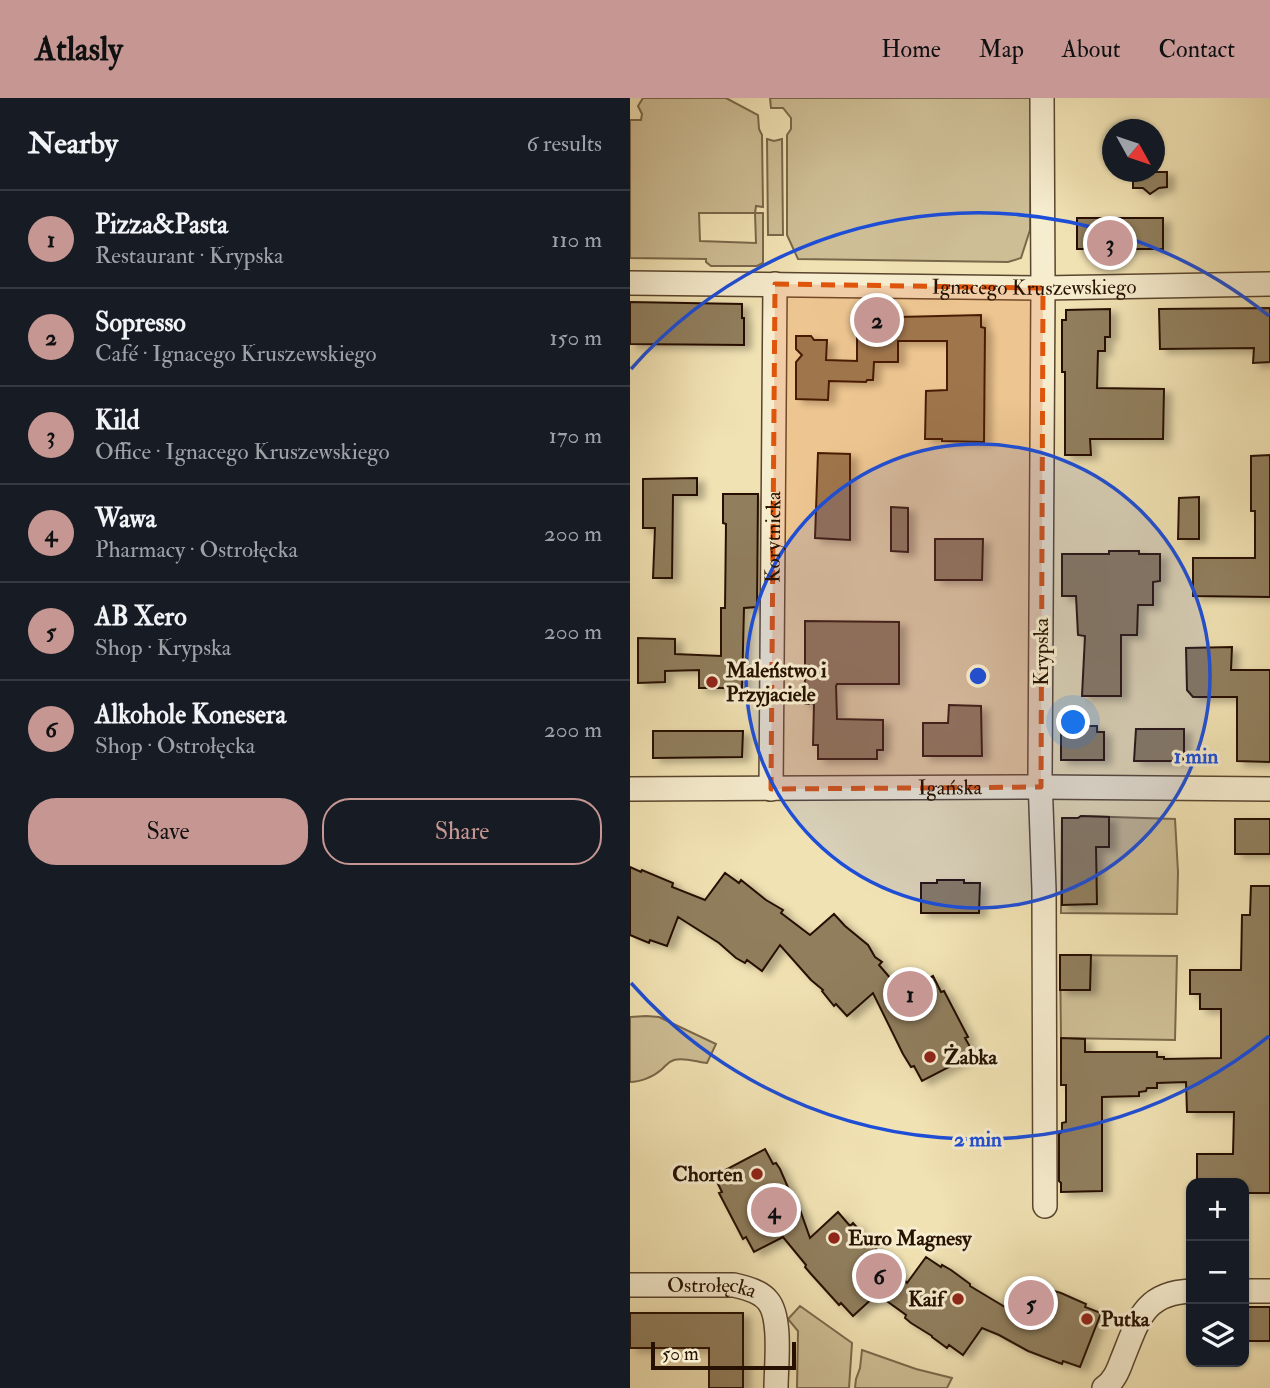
<!DOCTYPE html>
<meta charset="utf-8">
<style>
:root{--surface:#171b24;--page:#20242c;--text:#f1f3f6;--muted:#9ea1a6;--line:#363941;--accent:#c59692}
body{margin:0;font-family:"IM FELL Double Pica",serif;background:var(--page);color:var(--text)}
.controls{position:absolute;right:21px;bottom:21px;display:grid;overflow:hidden;border-radius:14px;box-shadow:0 2px 5px #0004}
.controls button{width:63px;height:63px;display:grid;place-items:center;padding:0;border:0;border-bottom:2px solid var(--line);background:var(--surface);color:var(--text);font:35px sans-serif}
.compass{position:absolute;left:472px;top:21px;width:63px;height:63px;border-radius:50%;background:var(--surface);box-shadow:0 2px 5px #0004;rotate:130deg}
.scale{position:absolute;left:21px;bottom:18px;width:145px;box-sizing:border-box;padding-left:7px;border:4px solid #261100;border-top:0;font-size:19px;line-height:24px;white-space:nowrap;color:#261100;-webkit-text-stroke:5px #f6ecce;paint-order:stroke}
.you{position:absolute;left:444px;top:625px;width:24px;height:24px;margin:-18px;border:5px solid #fff;border-radius:50%;background:#1a73e8;box-shadow:0 0 0 10px #1a73e833}
.badge{display:grid;place-items:center;width:46px;height:46px;border-radius:50%;background:var(--accent);color:#111;font-size:23px;font-weight:700}
.pin{position:absolute;translate:-50% -50%;border:4px solid #fff;box-shadow:0 2px 7px #0006}
.list{margin:0;padding:0;list-style:none}
h2{display:flex;justify-content:space-between;align-items:center;height:91px;margin:0;padding:0 28px;font-size:30px}
h2 small{font-size:23px;font-weight:400;color:var(--muted)}
.list li{display:grid;grid-template-columns:46px 1fr auto;gap:21px;align-items:center;box-sizing:border-box;height:98px;padding:0 28px;border-top:2px solid var(--line)}
.list b{display:block;font-size:26px;white-space:nowrap}
.list p{margin:0;font-size:23px;white-space:nowrap;color:var(--muted)}
.list em{font-size:23px;font-style:normal;color:var(--muted)}
.actions{display:flex;gap:14px;padding:21px 28px}
.actions a{flex:1;padding:16px 0;border:2px solid var(--accent);border-radius:28px;text-align:center;font-size:24px;color:var(--accent)}
.actions .main{background:var(--accent);color:#111}
.icon{flex:none;width:38px;height:38px;fill:none;stroke:currentColor;stroke-width:2;stroke-linecap:round;stroke-linejoin:round}
.map{position:relative;flex:none;width:640px;height:1290px;overflow:hidden}
header{display:flex;align-items:center;gap:42px;box-sizing:border-box;height:98px;padding:0 35px;background:var(--accent);color:#111}
header strong{font-size:33px}
nav{display:flex;gap:38px;margin-inline-start:auto;font-size:24px}
main{display:flex}
aside{flex:1;background:var(--surface)}
.map>svg:first-child{display:block}
</style>
<header>
<strong>Atlasly</strong>
<nav><a>Home</a><a>Map</a><a>About</a><a>Contact</a></nav>
</header>
<main>
<aside>
<h2>Nearby<small>6 results</small></h2>
<ul class="list">
<li><span class="badge">1</span><div><b>Pizza&amp;Pasta</b><p>Restaurant · Krypska</p></div><em>110 m</em></li>
<li><span class="badge">2</span><div><b>Sopresso</b><p>Café · Ignacego Kruszewskiego</p></div><em>150 m</em></li>
<li><span class="badge">3</span><div><b>Kild</b><p>Office · Ignacego Kruszewskiego</p></div><em>170 m</em></li>
<li><span class="badge">4</span><div><b>Wawa</b><p>Pharmacy · Ostrołęcka</p></div><em>200 m</em></li>
<li><span class="badge">5</span><div><b>AB Xero</b><p>Shop · Krypska</p></div><em>200 m</em></li>
<li><span class="badge">6</span><div><b>Alkohole Konesera</b><p>Shop · Ostrołęcka</p></div><em>200 m</em></li>
</ul>
<div class="actions"><a class="main">Save</a><a>Share</a></div>
</aside>
<div class="map">
<svg width="640" height="1290" viewBox="0 0 640 1290">
<defs>
<filter id="shadow"><feDropShadow dx="7" dy="4" stdDeviation="3.5" flood-color="#0004"/></filter>
</defs>
<rect width="100%" height="100%" fill="#f1e2b3"/>
<filter id="stains"><feTurbulence type="fractalNoise" baseFrequency=".00286" numOctaves="4"/><feColorMatrix values="0 0 0 0 .2 0 0 0 0 .09 0 0 0 0 .02 0 0 0 .5 -.17"/></filter>
<radialGradient id="worn" r=".72"><stop offset=".6" stop-color="#630" stop-opacity="0"/><stop offset="1" stop-color="#630" stop-opacity=".3"/></radialGradient>
<path fill="#cebe95" stroke="#7a684a" stroke-width="2" fill-rule="evenodd" d="M13 0H96L128 17 129 31 132 37 133 109 126 108 125 115H133V165L127 168H81L76 164V161L0 160V22H11L12 16 8 8ZM69 115H125L126 145 70 143Z
M140 0H401L400 132 391 160 378 164 168 161 157 137V37L161 31V20L153 10H141Z
M137 41 144 43 152 41 153 137H138Z
M451 718 545 721 548 774 547 816 431 815 432 720H448Z
M430 857 547 858 545 942 431 940Z
M16 918 29 919 86 946 77 965C67 964 54 959 44 962 37 964 36 968 31 972 23 979 10 984 0 984V919Z
M170 1208 222 1245 219 1290H167L168 1233 158 1221Z
M232 1252 286 1271 322 1280 317 1290H225L226 1281 230 1270Z"/>
<path fill="#907e5d" stroke="#261100" stroke-width="2" filter="url(#shadow)" d="M503 74H537V89L529 90 520 96 513 90H503Z
M447 120H533V151H447Z
M0 204 112 206V220H114V247L0 246Z
M227 208 269 209 268 219 351 217V229L355 230 354 344 312 343V341H295L296 293 317 292V243H268V264H244L243 282H237L236 284 199 283 198 302 166 301V264L172 257 166 251V238H181L184 242H197L196 262 227 263Z
M640 210V264L623 265 624 250 530 251 529 211Z
M480 211V239H475V253H468L467 290 534 291 533 341H460L461 357H435V274H432V222H436V212Z
M188 355 220 356V442L185 440Z
M640 357V499L563 498V460H625V413H621V358Z
M67 380V397H43L42 480H23L25 430H13V381Z
M93 396H128L127 509 114 510 112 590H69V572L35 573V584L8 585V540L45 541V556L91 558V510H95L96 426 93 425Z
M569 399V441H548L549 400Z
M261 409 278 410V454L261 453Z
M305 441H353L352 482H305Z
M479 453H509V456H530V483L523 484V507H508L507 537H491V598H452L455 538 448 537 446 498H432V456H479Z
M175 523 269 524V586H207L206 588 207 621 253 622V652H247V661H188V647H183L184 606H175Z
M602 549 601 572H640V664L607 663V599H563L557 592 556 550Z
M319 607 351 608 352 658H293V625H318Z
M431 628H467V634H474V662H431Z
M506 631H554V663H504Z
M23 633H113L112 659 23 660Z
M451 718 479 719V749H466L467 806 432 807V720H448Z
M605 721H640V756H605Z
M0 769 11 774 12 772 43 785 42 789 75 802 95 775 109 785 111 782 136 802 153 812 151 815 180 837 204 816 215 828 238 847 245 859 252 864 249 867 273 895 303 878 311 894 314 893 338 939 335 940 344 956 292 983 284 968 281 969 273 956 243 895 217 918 206 906 204 908 192 893 193 892 181 882 150 847 132 873 117 862 115 865 106 860 89 845 48 819 37 848 20 842 19 845 0 837Z
M307 782H334V785H350L349 815H291V785H307Z
M621 788H640V1095H614V1085H567V1056H603L604 1014H557L556 984 527 985V990H517L516 993 509 994V998L472 999V1093L431 1094V1085L429 1083V1036L432 1034V1025L436 1024V987H431V940L455 941V954H527V959H534V961L591 960V911H570V896H560V872H611L612 817H620Z
M430 857H461L460 892H430Z
M135 1051 143 1066 146 1065 150 1071 167 1110 169 1109 180 1140 208 1114 220 1128 223 1125 277 1185 296 1159 311 1169 312 1167 321 1172 340 1186V1188L380 1212 391 1183 408 1190V1188L431 1195 456 1206 455 1209 471 1215 450 1269 433 1263 432 1266 398 1253 369 1237 352 1230 333 1257 319 1247 317 1250 302 1239V1238L281 1225 275 1220 276 1217 247 1196 223 1218 211 1205 209 1207 181 1176 175 1169 176 1167 153 1139 124 1154 116 1139 113 1141 89 1095 92 1094 84 1078Z
M614 1209H640V1243H614Z
M0 1215H113V1290H79V1250H0Z"/>
<g fill="none" stroke-linecap="round" stroke-linejoin="round">
<g stroke="#59452d" stroke-width="26">
<g id="minor">
<path d="M412 0 413 190 410 680 414 792 415 1108"/>
<path id="s1" d="M0 185 413 190 640 186"/>
<path id="s2" d="M0 691 411 689 640 691"/>
<path id="s3" d="M141 691 145 186"/>
<path id="s4" d="M0 1187H104C116 1190 130 1193 138 1203 152 1220 146 1268 146 1290"/>
<path d="M614 1193H640"/>
<path d="M474 1290C484 1283 488 1273 492 1262 508 1223 513 1195 561 1193"/>
</g>
</g>
<use href="#minor" stroke="#f6ecce" stroke-width="23"/>
</g>
<path fill="#de550b" fill-opacity="0.2" stroke="#de550b" stroke-width="5" stroke-dasharray="14 9" stroke-linejoin="round" d="M145 186 413 190 411 689 141 691Z"/>
<circle cx="348" cy="578" r="232" fill="#1d4ed8" fill-opacity=".12"/>
<g fill="none" stroke="#1d4ed8" stroke-width="3.5">
<circle cx="348" cy="578" r="232"/>
<path d="M639 938A463 463 0 0 1 1 885M1 271A463 463 0 0 1 639 218"/>
</g>
<g fill="#8f2418" stroke="#f6ecce" stroke-width="2.5">
<circle cx="82" cy="584" r="7"/>
<circle cx="300" cy="959" r="7"/>
<circle cx="127" cy="1076" r="7"/>
<circle cx="204" cy="1140" r="7"/>
<circle cx="328" cy="1201" r="7"/>
<circle cx="457" cy="1221" r="7"/>
</g>
<g text-anchor="middle" stroke-width="6" stroke-linejoin="round" paint-order="stroke">
<g font-size="21" fill="#261100" stroke="#f6ecce">
<text dy="7" stroke="none"><textPath href="#s1" startOffset="404">Ignacego Kruszewskiego</textPath></text>
<text dy="7" stroke="none"><textPath href="#s3" startOffset="252">Korytnicka</textPath></text>
<text transform="translate(411 554) rotate(-90)" y="7">Krypska</text>
<text dy="7" stroke="none"><textPath href="#s2" startOffset="320">Igańska</textPath></text>
<text dy="7" stroke="none"><textPath href="#s4" startOffset="82">Ostrołęcka</textPath></text>
</g>
<g font-size="21" font-weight="bold" fill="#261100" stroke="#f6ecce" text-anchor="start">
<text x="96" y="579">Maleństwo i<tspan x="96" dy="24">Przyjaciele</tspan></text>
<text x="314" y="966">Żabka</text>
<text x="113" y="1083" text-anchor="end">Chorten</text>
<text x="218" y="1147">Euro Magnesy</text>
<text x="314" y="1208" text-anchor="end">Kaif</text>
<text x="471" y="1228">Putka</text>
</g>
</g>
<circle cx="348" cy="578" r="10" fill="#1d4ed8" stroke="#f6ecce" stroke-width="3.5"/>
<g font-size="21" text-anchor="middle" font-weight="bold" fill="#1d4ed8" stroke="#f6ecce" stroke-width="6" stroke-linejoin="round" paint-order="stroke">
<text x="566" y="665">1 min</text>
<text x="348" y="1048">2 min</text>
</g>
<rect width="100%" height="100%" filter="url(#stains)"/>
<rect width="100%" height="100%" fill="url(#worn)"/>
</svg>
<div class="controls">
<button>+</button>
<button>−</button>
<button><svg class="icon" aria-label="layers" viewBox="0 0 24 24"><path d="M12 4l9 5-9 5-9-5zM3 14l9 5 9-5"/></svg></button>
</div>
<svg class="compass" viewBox="-18 -18 36 36"><path d="M0-13l5 13h-10z" fill="#e53935"/><path d="M0 13l5-13h-10z" fill="#9ea1a6"/></svg>
<div class="scale">50 m</div>
<div class="you"></div>
<div class="pin badge" style="left:280px;top:896px">1</div>
<div class="pin badge" style="left:247px;top:222px">2</div>
<div class="pin badge" style="left:480px;top:145px">3</div>
<div class="pin badge" style="left:144px;top:1112px">4</div>
<div class="pin badge" style="left:401px;top:1205px">5</div>
<div class="pin badge" style="left:249px;top:1178px">6</div>
</div>
</main>
